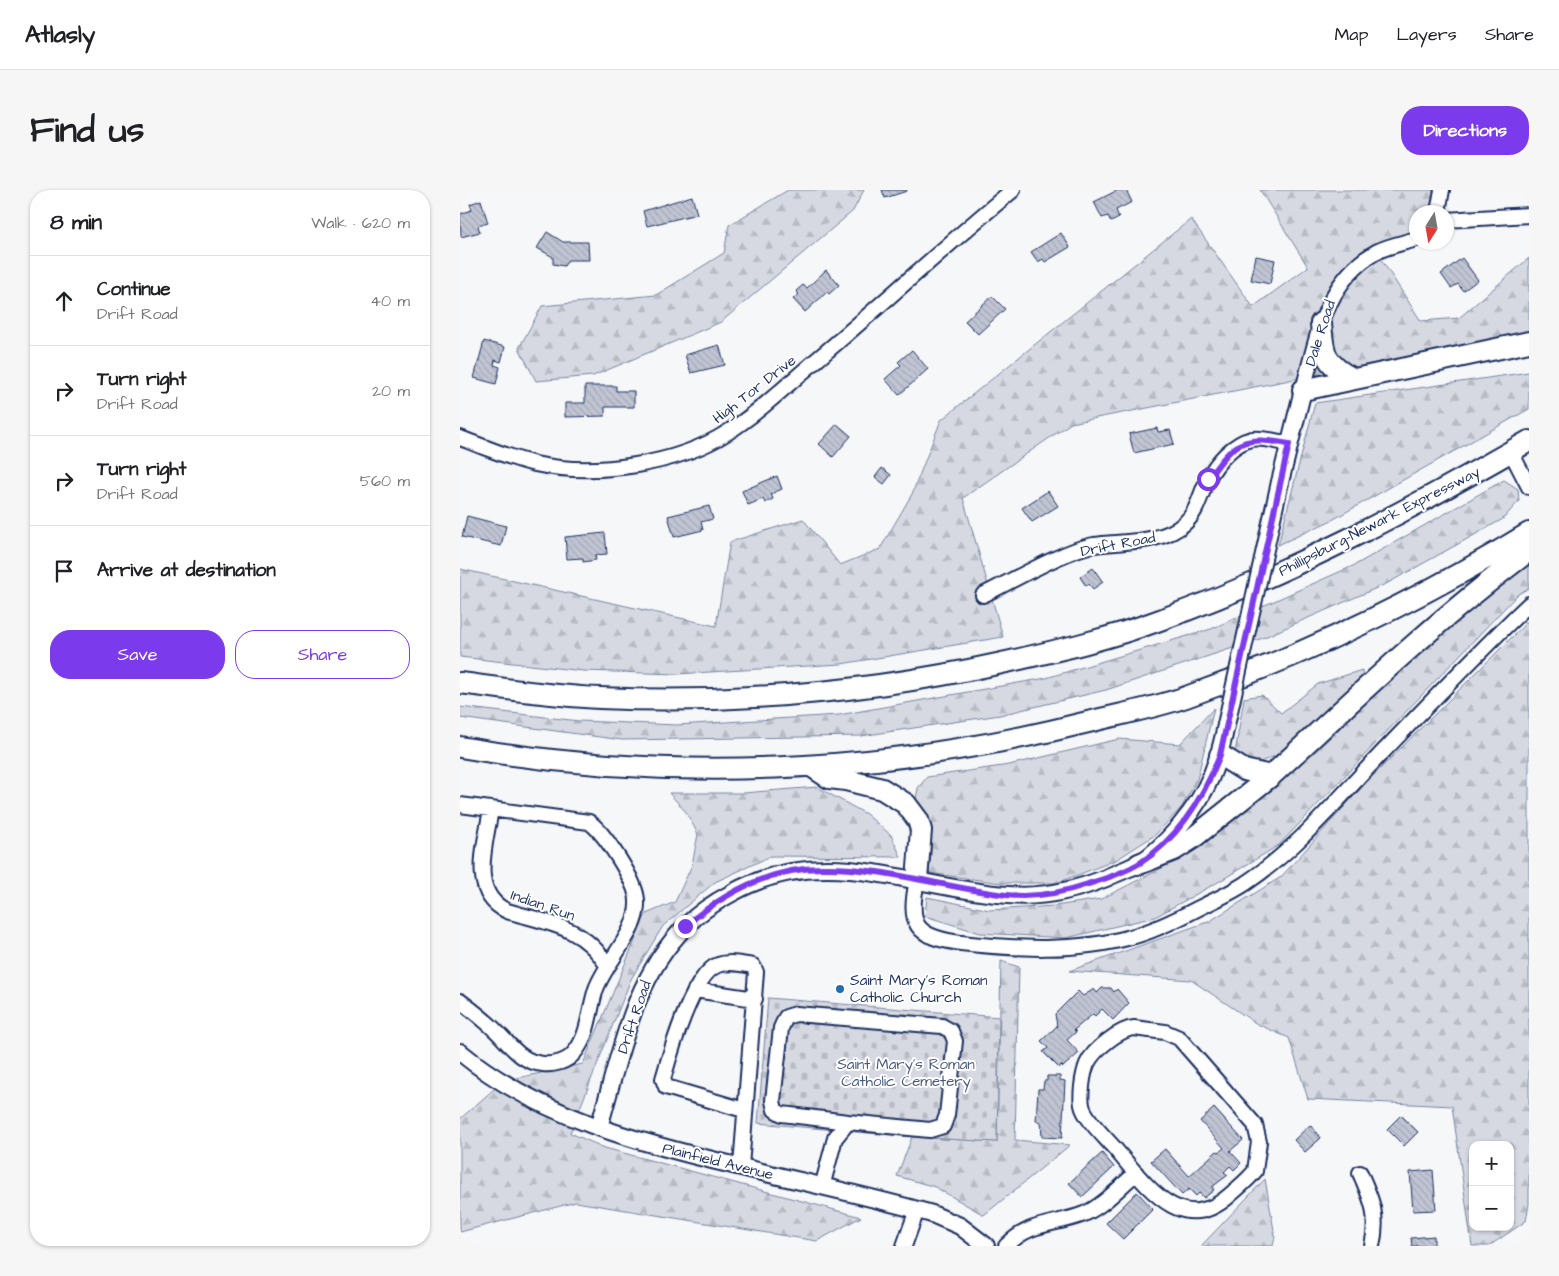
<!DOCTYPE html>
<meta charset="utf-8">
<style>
:root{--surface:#fff;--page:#f6f6f6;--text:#202124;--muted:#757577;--line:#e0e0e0;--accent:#7c3aed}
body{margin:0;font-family:"Architects Daughter",sans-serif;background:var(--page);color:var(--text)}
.controls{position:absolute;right:15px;bottom:15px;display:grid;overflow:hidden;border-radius:10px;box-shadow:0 1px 4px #0004}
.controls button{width:45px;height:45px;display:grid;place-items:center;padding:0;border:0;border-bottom:1px solid var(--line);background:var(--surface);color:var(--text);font:25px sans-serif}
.compass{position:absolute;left:949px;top:15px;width:45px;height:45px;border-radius:50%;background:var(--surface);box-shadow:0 1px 4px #0004;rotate:191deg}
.stop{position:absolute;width:15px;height:15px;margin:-11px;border:4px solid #7c3aed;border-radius:50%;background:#fff}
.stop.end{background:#7c3aed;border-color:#fff;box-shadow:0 1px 5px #0008}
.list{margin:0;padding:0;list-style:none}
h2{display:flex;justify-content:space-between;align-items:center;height:65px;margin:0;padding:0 20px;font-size:21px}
h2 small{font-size:16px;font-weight:400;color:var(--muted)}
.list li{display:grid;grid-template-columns:32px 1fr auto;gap:15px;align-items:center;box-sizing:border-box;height:90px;padding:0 20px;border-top:1px solid var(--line)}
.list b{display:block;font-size:19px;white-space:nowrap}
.list p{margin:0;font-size:16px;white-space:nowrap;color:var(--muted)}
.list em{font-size:16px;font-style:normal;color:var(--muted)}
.actions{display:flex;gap:10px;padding:15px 20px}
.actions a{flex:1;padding:11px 0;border:1px solid var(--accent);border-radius:20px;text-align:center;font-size:18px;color:var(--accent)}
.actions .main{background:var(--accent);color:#fff}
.icon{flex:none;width:28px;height:28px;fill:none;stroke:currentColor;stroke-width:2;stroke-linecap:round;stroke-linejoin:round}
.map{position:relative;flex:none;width:1069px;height:1056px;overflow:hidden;border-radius:20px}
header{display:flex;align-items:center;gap:30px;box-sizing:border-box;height:70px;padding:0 25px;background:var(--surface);border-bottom:1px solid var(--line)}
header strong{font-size:24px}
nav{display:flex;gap:28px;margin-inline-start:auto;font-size:18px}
.intro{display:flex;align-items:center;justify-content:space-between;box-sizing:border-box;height:120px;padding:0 30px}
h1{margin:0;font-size:35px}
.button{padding:12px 22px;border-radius:20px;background:var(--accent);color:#fff;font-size:18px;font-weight:700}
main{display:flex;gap:30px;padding:0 30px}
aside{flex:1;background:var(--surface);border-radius:20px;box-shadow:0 1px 4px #0004}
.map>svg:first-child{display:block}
</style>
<header>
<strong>Atlasly</strong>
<nav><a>Map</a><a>Layers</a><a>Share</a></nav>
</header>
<div class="intro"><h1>Find us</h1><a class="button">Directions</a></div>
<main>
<aside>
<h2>8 min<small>Walk · 620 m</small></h2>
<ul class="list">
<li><svg class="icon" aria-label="ahead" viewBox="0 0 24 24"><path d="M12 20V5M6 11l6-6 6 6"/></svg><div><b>Continue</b><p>Drift Road</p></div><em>40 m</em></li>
<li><svg class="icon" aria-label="right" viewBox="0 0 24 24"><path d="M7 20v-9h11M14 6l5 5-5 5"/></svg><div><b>Turn right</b><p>Drift Road</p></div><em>20 m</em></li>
<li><svg class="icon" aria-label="right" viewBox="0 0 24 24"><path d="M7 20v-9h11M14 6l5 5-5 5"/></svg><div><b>Turn right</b><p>Drift Road</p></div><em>560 m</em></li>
<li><svg class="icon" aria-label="arrive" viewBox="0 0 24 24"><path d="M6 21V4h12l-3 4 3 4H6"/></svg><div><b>Arrive at destination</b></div></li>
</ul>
<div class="actions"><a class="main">Save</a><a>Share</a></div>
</aside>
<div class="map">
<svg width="1069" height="1056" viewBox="0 0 1069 1056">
<defs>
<pattern id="forest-firs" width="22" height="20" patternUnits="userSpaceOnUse" patternTransform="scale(1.25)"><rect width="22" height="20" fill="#d6d9e2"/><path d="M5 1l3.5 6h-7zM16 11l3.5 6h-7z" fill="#b7bbc4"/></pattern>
<pattern id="cemetery-stones" width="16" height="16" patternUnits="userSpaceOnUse" patternTransform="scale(1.25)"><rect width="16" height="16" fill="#d6d9e2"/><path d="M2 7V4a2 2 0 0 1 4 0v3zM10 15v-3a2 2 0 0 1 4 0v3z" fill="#b7bbc4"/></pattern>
<pattern id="building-back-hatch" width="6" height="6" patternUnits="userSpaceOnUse" patternTransform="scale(1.25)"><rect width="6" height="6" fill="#c0c4d3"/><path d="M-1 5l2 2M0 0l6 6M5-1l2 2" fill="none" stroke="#a4a9b8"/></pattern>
</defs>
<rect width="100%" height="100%" fill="#f6f7f9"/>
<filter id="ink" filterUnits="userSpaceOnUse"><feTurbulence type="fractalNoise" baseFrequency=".02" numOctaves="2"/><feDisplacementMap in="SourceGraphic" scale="10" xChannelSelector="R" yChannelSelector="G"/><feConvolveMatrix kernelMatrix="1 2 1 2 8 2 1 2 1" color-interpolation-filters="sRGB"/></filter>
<g filter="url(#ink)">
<path fill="url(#forest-firs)" stroke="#7884a0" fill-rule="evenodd" d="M328 0H404L393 21 261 132 133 186 76 191 59 158 82 116 196 105 264 63 269 35Z
M800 0H976L971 22H956V40L917 63 961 131 999 128 1069 68V143L611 233 503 308 543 447 381 474 217 484 123 481 0 467V379L256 436 270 352 343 329 380 375 420 359 452 304 481 230 731 29 793 117 848 77Z
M1069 182V219L872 330 818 355 855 213Z
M1044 290 1058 299 1059 311 1043 329 928 393 800 449 646 500 540 525 401 546 162 550 0 528V517L119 531 217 535 379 525 586 488 751 439 895 375Z
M1069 372V398L1058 404 819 655 760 691 695 727 606 748 520 743 465 726 467 707 530 720 595 716 641 709 702 678 757 644 856 561 1032 392Z
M1069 430V1014L1066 1031 1029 1056H1012L992 916 848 909 829 848 797 834 731 790 609 781 750 731 821 687 903 596ZM1013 955H1050V1037H1013Z
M902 480 903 488 815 566 798 573 775 563 784 508 802 505 821 523 858 494Z
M754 518 737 590 721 618 695 645 656 670 597 693H541L469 683C472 656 476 629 456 609L458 598 467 587 549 575 659 549 720 554Z
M357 597 406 624 431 645 441 667 311 666 255 692 203 736 171 789 110 943 145 958 401 1027 357 1051 116 1012 0 1042V929L43 891 123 874 186 724 215 712 232 675 238 644 226 622 209 603H283Z
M541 771 559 777 555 950 610 955 524 1025 475 997 437 986 452 947 537 952Z
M805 989 815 1046 813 1056H741Z"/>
<path fill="url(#cemetery-stones)" stroke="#7884a0" d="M308 808 539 827 537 952 452 947 298 933Z"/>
<path fill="url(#building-back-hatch)" stroke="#1b2f5e" d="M422 0H447V1L425 8Z
M658 0H666L672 12 656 20 659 28 651 32 648 26 642 28 634 12Z
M232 6 237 24 187 36 183 21Z
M21 10 28 33 18 36 20 42 1 47 0 24 12 20 10 14Z
M87 42 103 52H128L129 70H108L104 76 93 74V67L77 58Z
M601 43 610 57 585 72 583 69 578 72 571 62Z
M796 66 815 70 810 94 791 90Z
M1002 68 1018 90 1003 101 998 94 991 98 981 84Z
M366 80 379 95 369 104 367 102 345 122 333 109 339 104 336 101 343 95 347 98Z
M532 106 545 119 518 144 505 131Z
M24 151 45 157 41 172 35 170 34 175 40 177 36 194 14 188Z
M259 155 265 175 231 183 225 165Z
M452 160 468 179 439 205 425 189 441 175 438 172Z
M125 196H156V201H174V217H145V226L105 227V213H125Z
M377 234 391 246 373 267 359 254Z
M697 238 698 242 710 240 714 254 674 263 669 244Z
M422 278 431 285 424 294 415 287Z
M317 286 322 299 311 304 313 309 305 313 303 309 288 315 282 301Z
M588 301 598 316 572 332 562 318Z
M249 316 253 329 241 332 243 340 214 347 208 326Z
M7 326 46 336 41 356 2 347Z
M145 343 147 364 135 365 136 370 123 372V368L107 369 105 347Z
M633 378 643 392 633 399 629 394 626 396 620 387Z
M642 798H651L654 802 657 799 669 813 653 830 642 819 635 826 633 824 614 840 616 842 607 850 619 863 603 877 601 875 599 878 583 862 588 858 581 851 597 836 595 824 618 801 623 806 634 799 637 803Z
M587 886H600V890L605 891 602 948 582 947 581 932 576 931 578 899H583L584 891H587Z
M754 918 783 950 770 961 781 973 774 980 770 976 764 982 768 985 752 997 754 1000 744 1008 739 1003 736 1006 729 999 722 1005 691 971 705 959 729 986 757 961 759 962 764 958 740 931Z
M941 925 958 942 944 956 927 939Z
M850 935 861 948 845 962 834 950Z
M642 963 654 977 622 1007 609 993Z
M973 980 976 1020 953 1021 950 982Z
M677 1002 693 1019 663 1049 646 1033Z
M974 1046V1056H952L951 1048Z"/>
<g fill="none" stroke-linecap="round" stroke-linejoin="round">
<g stroke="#1b2f5e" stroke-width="18">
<path id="minor" d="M978 22 982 0
M986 30 1069 25
M843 200C857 148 865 91 916 62 928 56 944 53 956 49
M0 248C25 257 49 268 75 274 134 287 217 275 268 242 301 221 329 193 359 168 424 113 487 54 553 0
M1051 262 1069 297
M523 405C552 391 605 360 634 355 662 351 703 354 725 333 738 321 740 304 748 289 756 273 773 253 792 249 803 247 818 252 829 254
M0 615 129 632C144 642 177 692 177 711 179 741 146 771 136 799 129 820 129 846 114 863 107 872 94 875 83 874 60 872 50 854 35 840 24 829 12 820 0 811
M31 619C26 653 8 703 47 721 88 733 123 736 147 775
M457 690C448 734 454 747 501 753 555 759 617 762 671 747 694 741 716 730 737 719 753 711 771 703 786 693 837 659 876 611 918 567 968 515 1017 463 1069 414
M235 800 295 809
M674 838 705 842 719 848 795 935 799 952 795 981C788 990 779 997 770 1005 722 1048 687 996 656 960 647 949 624 928 622 915 620 904 623 884 627 874 633 860 660 839 674 838Z
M281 977 296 782 293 776C282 774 269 771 258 775 233 783 210 864 203 889L206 897 284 920
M900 983C912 1010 919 1026 912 1056
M362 997 375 948 388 932 470 940 483 936 487 925 495 851 491 841 482 836 336 824 326 827 321 838 313 911 315 920 322 924 388 932
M444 1056 457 1020
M546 1056C571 1031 593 1036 624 1024 643 1016 660 997 676 983"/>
</g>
<g stroke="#1b2f5e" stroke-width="20">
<path id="major" d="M820 292 843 200
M0 862C79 927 180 953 277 976 342 992 408 1006 472 1024L500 1036 526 1056
M139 937C160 867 172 789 226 736 239 722 255 712 272 703 365 651 452 699 548 705 583 708 614 701 646 688 656 683 668 679 678 674 689 668 699 658 708 649 742 614 757 582 766 535"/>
</g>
<g stroke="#1b2f5e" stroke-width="24">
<path id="highway" d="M861 133C863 162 864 174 892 188
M843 200 1069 152
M0 493C46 499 93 506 140 508 275 514 410 502 542 473 595 461 649 449 700 430 829 384 950 320 1069 251
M0 557C209 593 423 584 628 532 660 524 694 518 726 507 845 465 961 409 1069 343
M760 565 784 580 811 586C895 508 977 429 1069 361
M351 576 369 588 386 590 422 599 446 614 458 630 461 640 457 690
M679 674 714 660 733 648 811 586"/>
</g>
<use href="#minor" stroke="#fff" stroke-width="14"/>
<use href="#major" stroke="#fff" stroke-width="16"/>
<use href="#highway" stroke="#fff" stroke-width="20"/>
<g stroke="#1b2f5e" stroke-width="20" stroke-linecap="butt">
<path id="major-bridge" d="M766 535 820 292"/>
</g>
<use href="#major-bridge" stroke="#fff" stroke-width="16"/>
</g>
</g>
<g fill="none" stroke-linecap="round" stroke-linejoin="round" filter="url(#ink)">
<path stroke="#7c3aed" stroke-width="6" d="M225 736C264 703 310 678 362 678 424 677 485 698 546 705 574 708 602 703 628 694 645 689 665 682 680 673 719 648 744 606 760 565L829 254C783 246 775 250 748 289"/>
</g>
<circle fill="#1f6fb2" stroke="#fff" stroke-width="2" cx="380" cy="799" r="5"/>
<g text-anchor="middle" stroke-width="4" stroke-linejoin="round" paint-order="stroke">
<g font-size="15" fill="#1b2f5e" stroke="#fff">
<text transform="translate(860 143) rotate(-72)" y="5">Dale Road</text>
<text transform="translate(294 199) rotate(-38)" y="5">High Tor Drive</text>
<text transform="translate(919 331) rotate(-27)" y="5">Phillipsburg-Newark Expressway</text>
<text transform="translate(658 354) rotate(-11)" y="5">Drift Road</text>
<text transform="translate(83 715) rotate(19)" y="5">Indian Run</text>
<text transform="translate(174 827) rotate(-71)" y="5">Drift Road</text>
<text transform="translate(258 971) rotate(14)" y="5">Plainfield Avenue</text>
</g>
<g font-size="15" fill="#1b2f5e" stroke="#fff" text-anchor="start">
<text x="390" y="795">Saint Mary's Roman<tspan x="390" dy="17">Catholic Church</tspan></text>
</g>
<g font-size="15" fill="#4a5a7f" stroke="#fff">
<text x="446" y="879">Saint Mary's Roman<tspan x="446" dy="17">Catholic Cemetery</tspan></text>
</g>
</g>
</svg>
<div class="controls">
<button>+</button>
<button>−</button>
</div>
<svg class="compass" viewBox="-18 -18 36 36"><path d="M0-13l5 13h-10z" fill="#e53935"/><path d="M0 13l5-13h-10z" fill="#757577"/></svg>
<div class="stop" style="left:748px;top:289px"></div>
<div class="stop end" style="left:225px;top:736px"></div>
</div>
</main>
